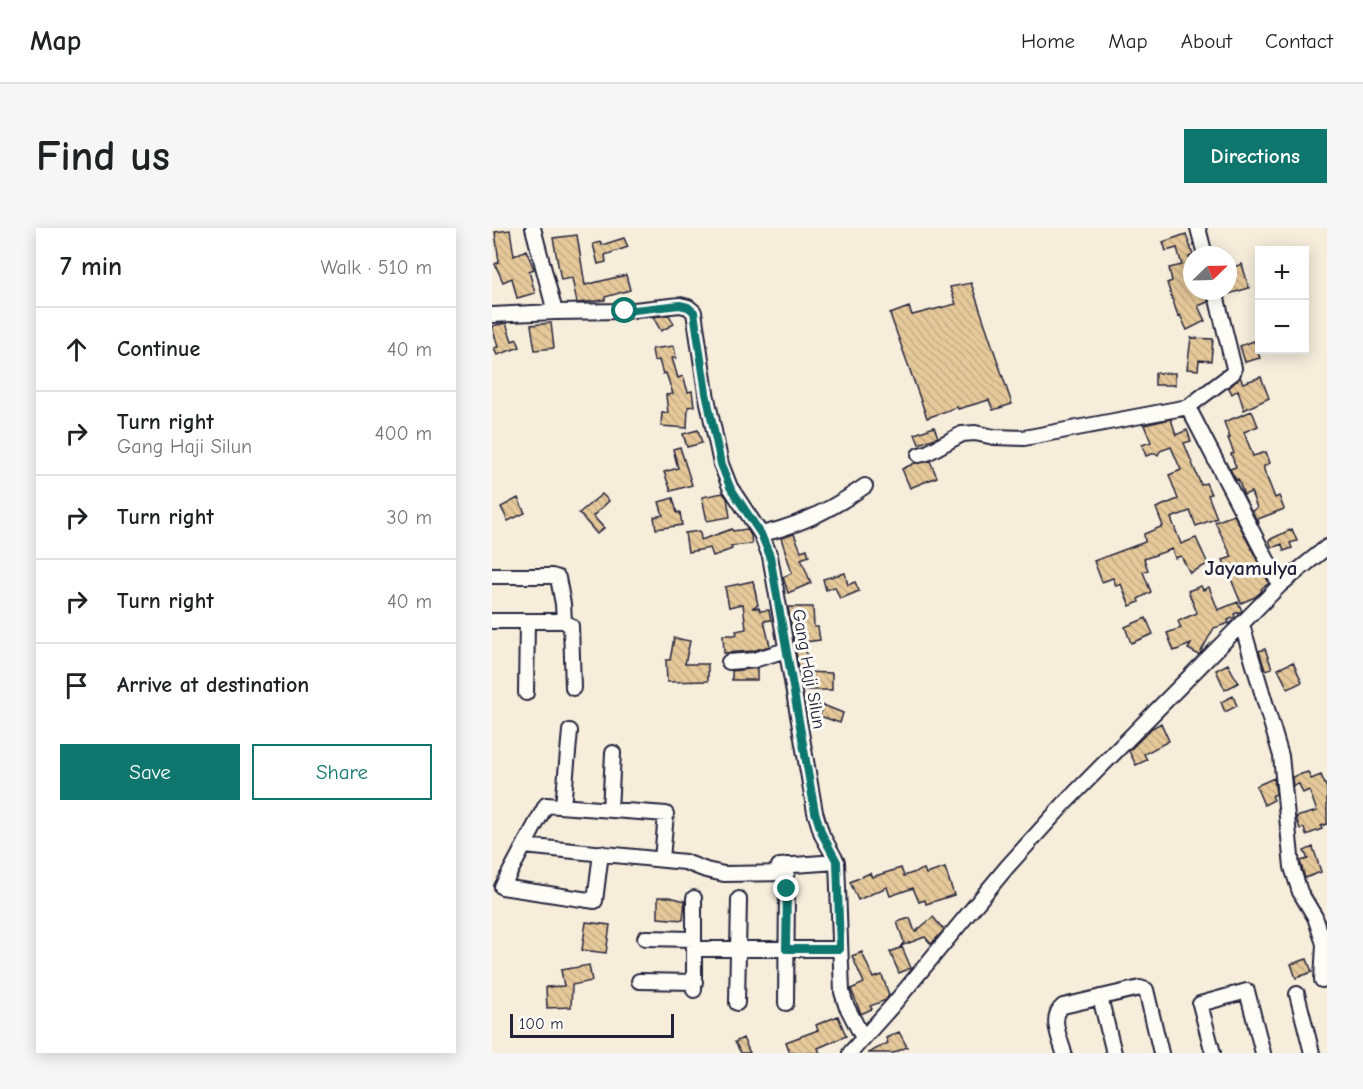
<!DOCTYPE html>
<meta charset="utf-8">
<style>
:root{--surface:#fff;--page:#f6f6f6;--text:#202124;--muted:#757577;--line:#e0e0e0;--accent:#0f766e}
body{margin:0;font-family:"Comic Neue",sans-serif;background:var(--page);color:var(--text)}
.controls{position:absolute;right:18px;top:18px;display:grid;overflow:hidden;border-radius:0px;box-shadow:0 3px 15px #0003}
.controls button{width:54px;height:54px;display:grid;place-items:center;padding:0;border:0;border-bottom:2px solid var(--line);background:var(--surface);color:var(--text);font:30px sans-serif}
.compass{position:absolute;left:691px;top:18px;width:54px;height:54px;border-radius:50%;background:var(--surface);box-shadow:0 3px 15px #0003;rotate:67deg}
.scale{position:absolute;left:18px;bottom:15px;width:164px;box-sizing:border-box;padding-left:6px;border:3px solid #22223b;border-top:0;font-size:16px;line-height:21px;white-space:nowrap;color:#22223b;-webkit-text-stroke:4px #fdfcf7;paint-order:stroke}
.stop{position:absolute;width:18px;height:18px;margin:-14px;border:4px solid #0f766e;border-radius:50%;background:#fff}
.stop.end{background:#0f766e;border-color:#fff;box-shadow:0 2px 6px #0008}
.list{margin:0;padding:0;list-style:none}
h2{display:flex;justify-content:space-between;align-items:center;height:78px;margin:0;padding:0 24px;font-size:26px}
h2 small{font-size:20px;font-weight:400;color:var(--muted)}
.list li{display:grid;grid-template-columns:39px 1fr auto;gap:18px;align-items:center;box-sizing:border-box;height:84px;padding:0 24px;border-top:2px solid var(--line)}
.list b{display:block;font-size:22px;white-space:nowrap}
.list p{margin:0;font-size:20px;white-space:nowrap;color:var(--muted)}
.list em{font-size:20px;font-style:normal;color:var(--muted)}
.actions{display:flex;gap:12px;padding:18px 24px}
.actions a{flex:1;padding:14px 0;border:2px solid var(--accent);border-radius:0px;text-align:center;font-size:21px;color:var(--accent)}
.actions .main{background:var(--accent);color:#fff}
.icon{flex:none;width:33px;height:33px;fill:none;stroke:currentColor;stroke-width:2;stroke-linecap:round;stroke-linejoin:round}
.map{position:relative;flex:none;width:835px;height:825px;overflow:hidden;border-radius:0px}
header{display:flex;align-items:center;gap:36px;box-sizing:border-box;height:84px;padding:0 30px;background:var(--surface);border-bottom:2px solid var(--line)}
header strong{font-size:28px}
nav{display:flex;gap:33px;margin-inline-start:auto;font-size:21px}
.intro{display:flex;align-items:center;justify-content:space-between;box-sizing:border-box;height:144px;padding:0 36px}
h1{margin:0;font-size:42px}
.button{padding:15px 27px;border-radius:0px;background:var(--accent);color:#fff;font-size:21px;font-weight:700}
main{display:flex;gap:36px;padding:0 36px}
aside{flex:1;background:var(--surface);border-radius:0px;box-shadow:0 3px 15px #0003}
.map>svg:first-child{display:block}
</style>
<header>
<strong>Map</strong>
<nav><a>Home</a><a>Map</a><a>About</a><a>Contact</a></nav>
</header>
<div class="intro"><h1>Find us</h1><a class="button">Directions</a></div>
<main>
<aside>
<h2>7 min<small>Walk · 510 m</small></h2>
<ul class="list">
<li><svg class="icon" aria-label="ahead" viewBox="0 0 24 24"><path d="M12 20V5M6 11l6-6 6 6"/></svg><div><b>Continue</b></div><em>40 m</em></li>
<li><svg class="icon" aria-label="right" viewBox="0 0 24 24"><path d="M7 20v-9h11M14 6l5 5-5 5"/></svg><div><b>Turn right</b><p>Gang Haji Silun</p></div><em>400 m</em></li>
<li><svg class="icon" aria-label="right" viewBox="0 0 24 24"><path d="M7 20v-9h11M14 6l5 5-5 5"/></svg><div><b>Turn right</b></div><em>30 m</em></li>
<li><svg class="icon" aria-label="right" viewBox="0 0 24 24"><path d="M7 20v-9h11M14 6l5 5-5 5"/></svg><div><b>Turn right</b></div><em>40 m</em></li>
<li><svg class="icon" aria-label="arrive" viewBox="0 0 24 24"><path d="M6 21V4h12l-3 4 3 4H6"/></svg><div><b>Arrive at destination</b></div></li>
</ul>
<div class="actions"><a class="main">Save</a><a>Share</a></div>
</aside>
<div class="map">
<svg width="835" height="825" viewBox="0 0 835 825">
<defs>
<pattern id="building-back-hatch" width="6" height="6" patternUnits="userSpaceOnUse" patternTransform="scale(1.5)"><rect width="6" height="6" fill="#e6c99a"/><path d="M-1 5l2 2M0 0l6 6M5-1l2 2" fill="none" stroke="#c5ac86"/></pattern>
</defs>
<rect width="100%" height="100%" fill="#f6eddb"/>
<filter id="ink" filterUnits="userSpaceOnUse"><feTurbulence type="fractalNoise" baseFrequency=".0167" numOctaves="2"/><feDisplacementMap in="SourceGraphic" scale="12" xChannelSelector="R" yChannelSelector="G"/><feConvolveMatrix kernelMatrix="1 2 1 2 8 2 1 2 1" color-interpolation-filters="sRGB"/></filter>
<g filter="url(#ink)">
<path fill="url(#building-back-hatch)" stroke="#22223b" stroke-width="1.5" d="M18 2 22 28 34 22 42 41 37 43 43 65 25 70 20 50 11 54 3 36 7 34 3 4Z
M694 6 701 27 697 29 700 40V63H714L716 74 706 78 713 93 695 102 688 87 686 88 675 55 680 53 677 40 690 37 685 20 674 23 671 14Z
M85 7 93 57 134 47 138 62 113 69V72L85 75 80 50 69 52 61 10Z
M132 10 136 19 113 27 114 34 106 36 101 16 109 14 110 17Z
M750 36 757 60 733 67 732 63H736V41Z
M479 55 520 176 501 182 497 172 466 181 465 179 435 190 398 86 417 79 420 87 464 76 458 59Z
M177 87 182 96 169 103 161 89Z
M14 95 20 113 25 111 28 119 5 127 2 120 6 119 0 98Z
M59 95 62 120 43 122 39 97Z
M699 110 721 111 719 133 707 132 706 142 695 141Z
M762 113 768 130 753 134 748 118Z
M182 118 184 130H180L186 150 191 148 196 164 200 163 202 178 196 179 195 200 169 198 170 184 176 185 174 167 181 166 174 145 171 146 167 132 162 133 160 121Z
M663 145H683V157H663Z
M748 149 751 155 769 149 777 170 752 182 746 162 740 166 737 160Z
M760 183 766 198 752 204 761 228 774 224 778 235 772 238V242L783 270 787 268 792 281 766 291 767 296 760 283 765 280 759 264 752 267 746 251 744 252 738 241 744 239 739 226 742 225 736 210H738L732 194Z
M679 191 684 207 695 202 699 213 692 215 709 257 714 255 719 266 716 267 725 290 704 298 698 283 679 290 689 316 704 310 716 336 698 345 689 328 683 330 680 321 652 331 656 342 651 344 659 364 646 371 647 374 638 378 629 356 624 358 621 350 610 354 602 333 653 314 652 306 671 298 664 280 686 271 677 247 689 242 679 219 668 223 666 227 663 225 654 228 650 217 659 214 652 197Z
M442 199 446 209 427 216 423 206Z
M206 202 210 215 195 219 191 206Z
M188 219 200 257 179 263 172 244 186 240 181 221Z
M438 233 445 249 418 260 410 241 423 235Z
M231 265 235 270 238 289 215 293 210 269Z
M110 266 117 273 101 288 112 300 105 306 87 285Z
M26 270 33 285 16 293 9 279Z
M181 270 185 285 188 284 190 297 164 301 162 289 171 287 167 274Z
M742 287 777 355 769 361 770 363 763 369 749 375 731 332 740 329 723 294Z
M240 301 241 303 255 301 259 308 260 316 239 318 240 321 221 328 218 320 196 324 193 305 208 303 209 312Z
M800 301 805 313 798 315 800 320 792 323 790 316 780 320 777 312Z
M302 306 309 323 315 321 317 328 309 331 319 355 296 365 291 349 300 345 289 310Z
M353 345 356 357 363 354 367 363 348 371 343 359 334 362 331 351Z
M261 353 266 377 260 380H267L268 383 277 382 279 392 272 393 278 418 260 423 232 425 231 407H245L244 403 254 401 251 376 237 379 233 359Z
M709 358 711 362 717 359 726 382 746 374 750 383 742 386 743 389 736 392 737 395 722 400 707 427 696 421 699 416 682 423 675 405 689 400 686 393 705 385 696 363Z
M296 379H321L322 399H326L328 412 313 414 316 440 307 441Z
M654 390 661 406 639 415 633 399Z
M182 410 198 413 193 436H216V453L175 454 174 432H178Z
M773 421 780 440 773 442 767 423Z
M801 434 810 454 796 461 786 441Z
M736 436 746 455 733 462 724 442Z
M265 440V452H240V443Z
M310 444 340 445V462H311Z
M741 468 745 478 733 484 729 474Z
M331 477 351 485 348 495 328 488Z
M669 495 677 513 652 526 655 532 644 537 637 523 660 500Z
M816 544 819 551 829 547 835 561V596L829 598 830 601 814 607 812 600 808 601 804 589 825 583 817 562 811 565 807 556 801 558 800 549Z
M782 550 784 566 780 568 782 572 772 577 764 558Z
M821 619 829 644 813 650 808 633 816 631 812 623Z
M409 640 412 648 432 641 434 646 453 640 462 667 434 676 433 672 427 674 421 660 398 668 395 659 366 672 358 654 378 645 380 649Z
M166 669H178L193 673 191 692 166 690Z
M441 689 452 702 441 714 439 716 433 709 409 718 412 714 405 694 418 690 423 704Z
M94 694 118 697 114 725 90 722Z
M410 719 419 740 407 745 398 724Z
M370 724 381 750 390 747 397 767 394 772 378 778 380 781 369 786 359 761 372 755 360 728Z
M815 731 820 744 804 750 799 736Z
M97 737 100 753 80 757 79 779 55 780 54 759 72 758 69 742Z
M346 788 354 808 326 820 328 825H298L294 814 326 802 324 797Z
M407 804 415 819 402 825H376L396 815 394 810Z
M251 810 258 825H249L243 814Z"/>
<g fill="none" stroke-linecap="round" stroke-linejoin="round">
<g stroke="#22223b" stroke-width="18">
<path id="minor" d="M41 0 63 84
M706 0 713 27
M0 87 63 84 133 83 188 77 196 79 202 84 214 165 229 236 238 259 269 306 278 328 323 584 330 607 345 634 350 764 354 777 371 810
M696 179 788 357
M427 227 435 225 470 206 483 205 502 209 532 210 696 179 741 145 742 140 723 63
M269 306C307 298 342 280 373 258
M0 348H60L66 350 71 376 72 393 79 398 81 460
M0 393H72
M750 397 789 528 800 639 808 664 823 689 832 716 830 752
M237 434 262 432 294 422
M34 465 35 393
M71 578 78 503
M118 582 121 525
M32 618 193 634 214 642 232 646 295 645V637
M109 625 103 673 10 659 54 577 174 586 170 631
M287 638 345 634
M202 670V762
M153 710 202 711
M202 721H348
M147 753 203 754
M805 766 820 825
M608 769 622 825
M245 775 247 671
M294 775 295 661
M358 825 400 778 515 639 572 576 788 357 835 319
M572 825C568 810 557 789 571 778L648 760 654 762 655 766 669 825
M721 825 708 776 755 763 771 825"/>
</g>
<use href="#minor" stroke="#fdfcf7" stroke-width="14"/>
</g>
</g>
<g fill="none" stroke-linecap="round" stroke-linejoin="round" filter="url(#ink)">
<path stroke="#0f766e" stroke-width="8" d="M133 83 188 77 196 79 202 84 214 165 229 236 238 259 269 306 278 328 323 584 330 606 345 634 348 721H294L295 661"/>
</g>
<g text-anchor="middle" stroke-width="6" stroke-linejoin="round" paint-order="stroke">
<g font-size="18" fill="#22223b" stroke="#fdfcf7">
<text transform="translate(317 441) rotate(80)" y="6">Gang Haji Silun</text>
</g>
<g font-size="21" font-weight="bold" fill="#22223b" stroke="#fdfcf7">
<text x="759" y="347">Jayamulya</text>
</g>
</g>
</svg>
<div class="controls">
<button>+</button>
<button>−</button>
</div>
<svg class="compass" viewBox="-18 -18 36 36"><path d="M0-13l5 13h-10z" fill="#e53935"/><path d="M0 13l5-13h-10z" fill="#757577"/></svg>
<div class="scale">100 m</div>
<div class="stop" style="left:133px;top:83px"></div>
<div class="stop end" style="left:295px;top:661px"></div>
</div>
</main>
